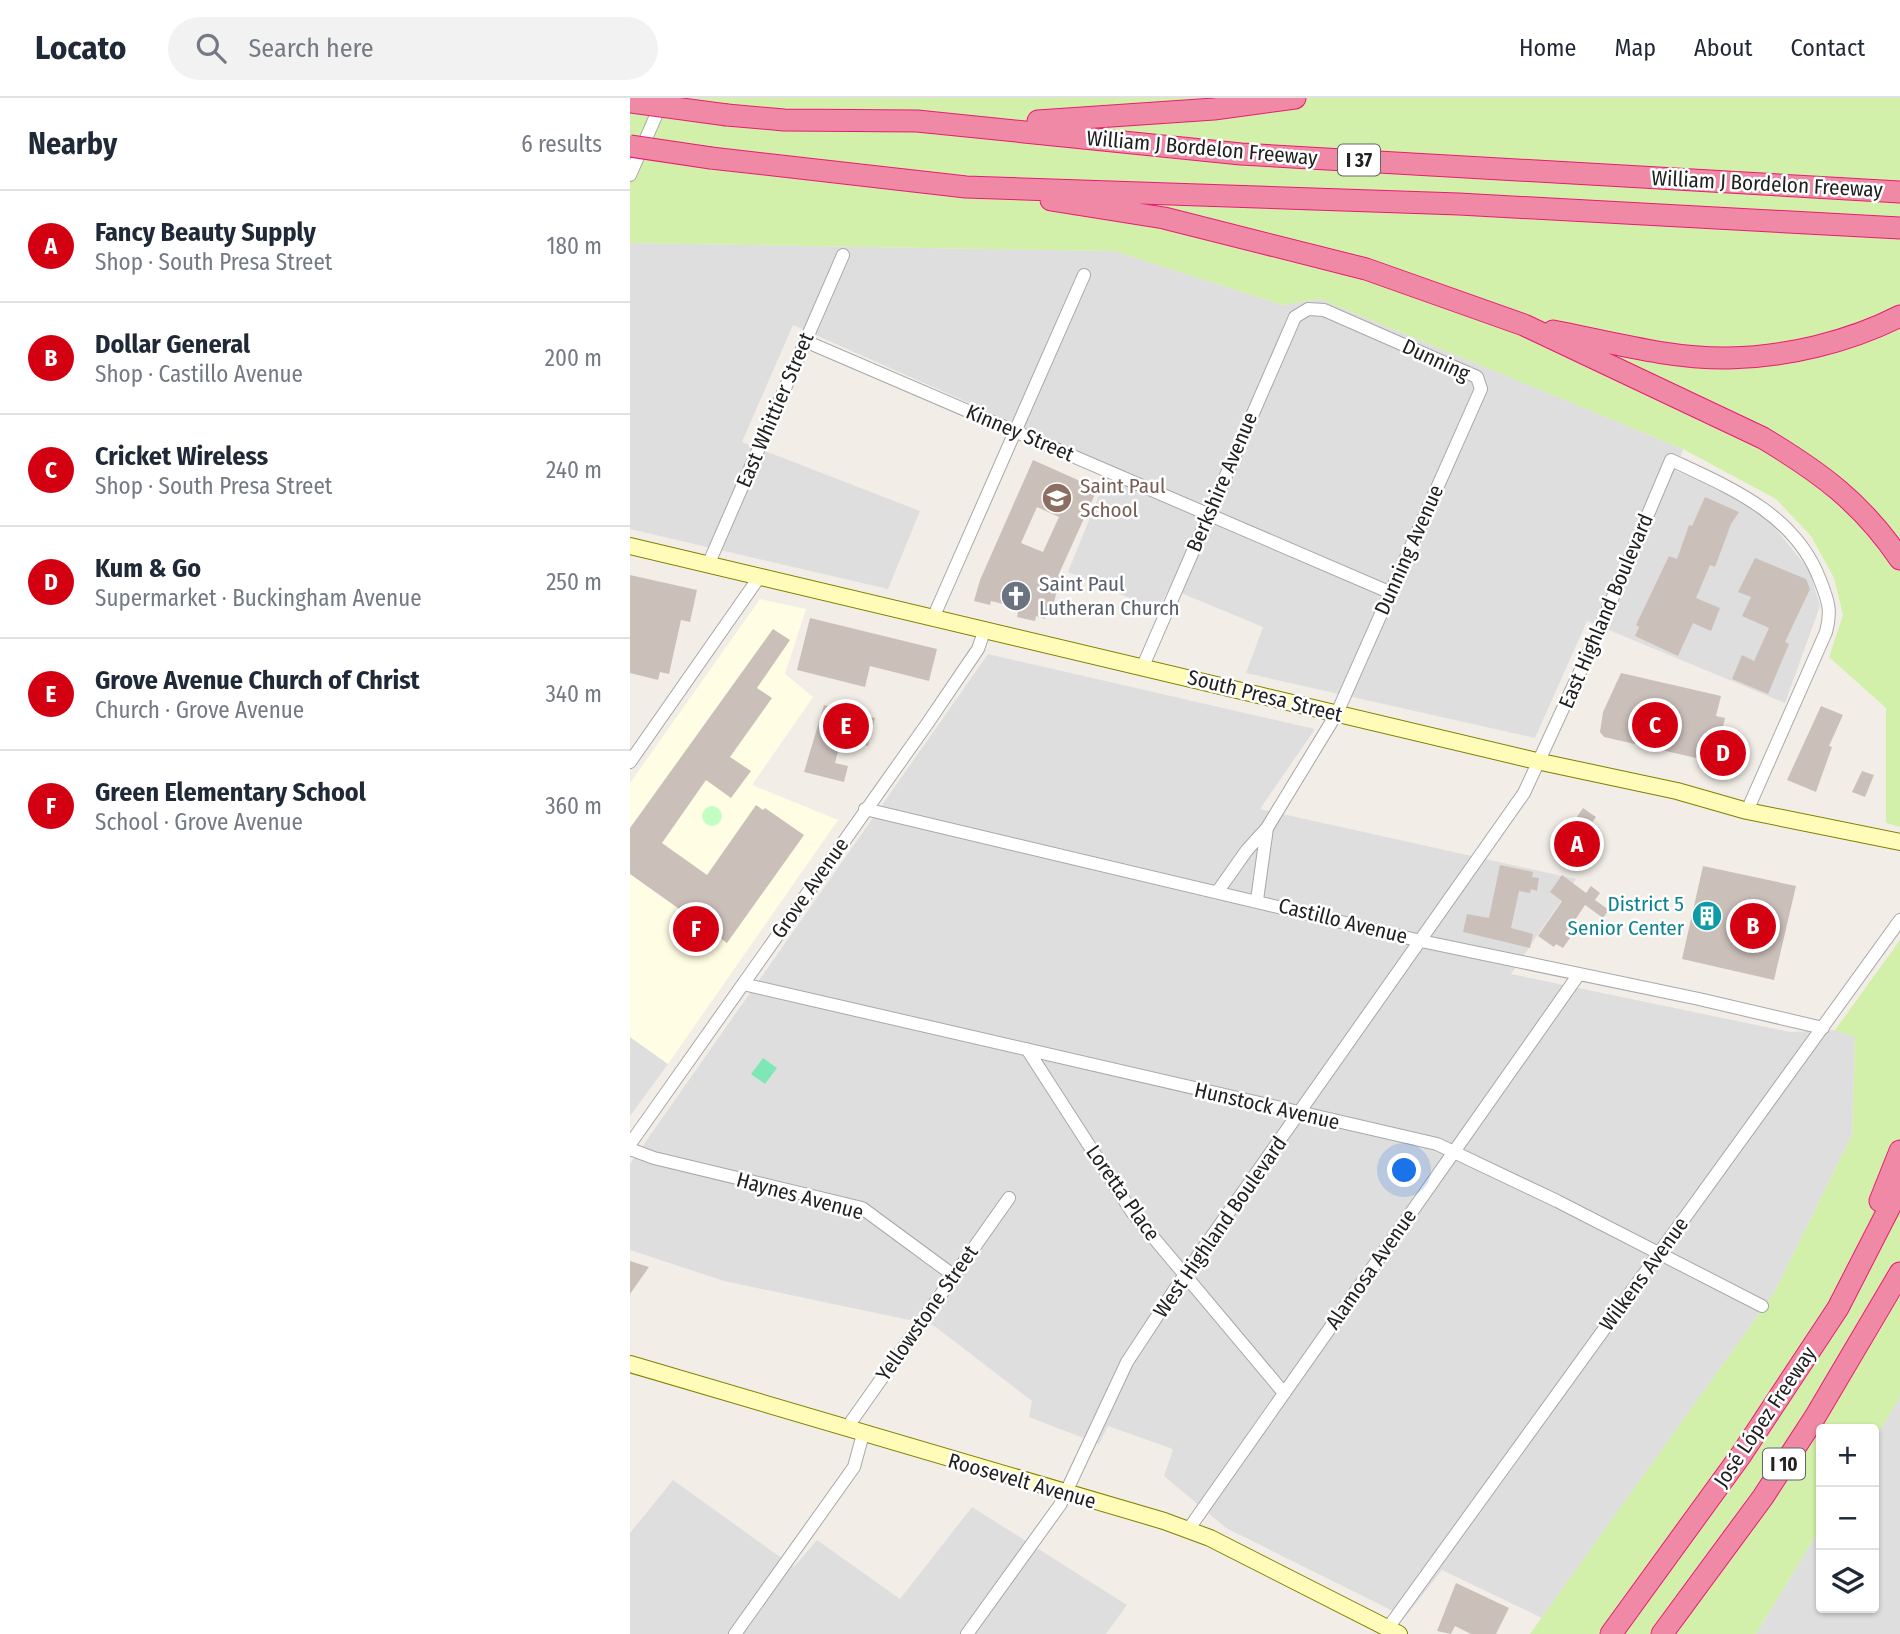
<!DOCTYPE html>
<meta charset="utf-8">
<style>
:root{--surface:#fff;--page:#f2f2f3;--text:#1f2937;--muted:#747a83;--line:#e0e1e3;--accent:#d30012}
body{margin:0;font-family:"Fira Sans Condensed",sans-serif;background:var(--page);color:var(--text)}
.controls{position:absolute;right:21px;bottom:21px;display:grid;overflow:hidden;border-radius:7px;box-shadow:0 2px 5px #0004}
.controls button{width:63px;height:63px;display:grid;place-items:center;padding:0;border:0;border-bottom:2px solid var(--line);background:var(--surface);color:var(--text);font:35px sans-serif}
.you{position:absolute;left:775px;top:1073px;width:24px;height:24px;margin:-18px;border:5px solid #fff;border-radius:50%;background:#1a73e8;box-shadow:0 0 0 10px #1a73e833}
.badge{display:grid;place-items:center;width:46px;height:46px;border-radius:50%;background:var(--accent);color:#fff;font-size:23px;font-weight:700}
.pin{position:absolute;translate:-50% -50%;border:4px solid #fff;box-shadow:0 2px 7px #0006}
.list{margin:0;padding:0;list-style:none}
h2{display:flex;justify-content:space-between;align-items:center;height:91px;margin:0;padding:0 28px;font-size:30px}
h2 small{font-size:23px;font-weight:400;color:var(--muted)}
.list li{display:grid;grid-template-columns:46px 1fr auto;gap:21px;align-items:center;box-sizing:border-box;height:112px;padding:0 28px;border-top:2px solid var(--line)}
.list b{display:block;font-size:26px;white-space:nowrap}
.list p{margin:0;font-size:23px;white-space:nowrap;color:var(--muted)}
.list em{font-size:23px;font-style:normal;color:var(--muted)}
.icon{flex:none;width:38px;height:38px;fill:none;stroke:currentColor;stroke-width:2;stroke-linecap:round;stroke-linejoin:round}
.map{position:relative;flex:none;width:1270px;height:1536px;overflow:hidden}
header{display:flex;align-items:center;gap:42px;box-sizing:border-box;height:98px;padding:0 35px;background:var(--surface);border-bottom:2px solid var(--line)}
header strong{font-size:33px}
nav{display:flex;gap:38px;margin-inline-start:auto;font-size:24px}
.search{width:490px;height:63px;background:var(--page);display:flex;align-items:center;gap:18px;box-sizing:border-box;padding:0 24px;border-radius:38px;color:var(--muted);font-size:26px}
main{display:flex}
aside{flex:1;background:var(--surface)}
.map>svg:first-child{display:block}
</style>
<header>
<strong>Locato</strong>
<div class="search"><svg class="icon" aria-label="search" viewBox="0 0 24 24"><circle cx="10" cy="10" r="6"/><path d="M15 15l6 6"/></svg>Search here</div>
<nav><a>Home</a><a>Map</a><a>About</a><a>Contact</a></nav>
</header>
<main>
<aside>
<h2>Nearby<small>6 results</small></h2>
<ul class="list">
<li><span class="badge">A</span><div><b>Fancy Beauty Supply</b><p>Shop · South Presa Street</p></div><em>180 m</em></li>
<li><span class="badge">B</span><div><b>Dollar General</b><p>Shop · Castillo Avenue</p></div><em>200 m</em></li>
<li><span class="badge">C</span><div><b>Cricket Wireless</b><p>Shop · South Presa Street</p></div><em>240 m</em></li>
<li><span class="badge">D</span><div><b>Kum &amp; Go</b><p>Supermarket · Buckingham Avenue</p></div><em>250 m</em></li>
<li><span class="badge">E</span><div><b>Grove Avenue Church of Christ</b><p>Church · Grove Avenue</p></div><em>340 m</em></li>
<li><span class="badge">F</span><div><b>Green Elementary School</b><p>School · Grove Avenue</p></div><em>360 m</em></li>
</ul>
</aside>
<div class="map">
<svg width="1270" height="1536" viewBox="0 0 1270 1536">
<rect width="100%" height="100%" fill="#f2eee7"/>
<path fill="#dfdede" d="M0 145 484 153 653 207 690 201 1053 351 1046 373 1103 396 1142 426 1179 472 1190 508 1155 605 957 523 905 640 616 575 633 529 539 490 528 512 438 474 481 368 163 227 112 344 290 413 258 491 0 431Z
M358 556 685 631 630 711 946 781 881 876 1160 934 1205 932 1225 939 1222 1037 1144 1195 912 1520 812 1472 775 1519 596 1430 534 1378 543 1352 540 1350 478 1328 469 1346 399 1319 402 1303 303 1227 94 1183 0 1152V1066Z
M0 939 38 966 0 1018Z
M1270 1299V1536H1126L1191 1429V1510H1244V1342Z
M43 1382 164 1469 187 1442 270 1501 342 1409 497 1507 476 1536H0V1435Z"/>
<path fill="#fffde4" d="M130 501 176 511 155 576 183 599 122 687 208 722 38 966 0 939V685Z"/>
<path fill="#d2f0aa" d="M0 0H1270V729L1256 725V610L1199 559 1213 517 1204 480 1181 438 1146 401 1053 351 690 201 653 207 484 153 0 145Z
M1270 842V1299L1244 1342V1331H1191V1429L1126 1536H900L1144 1195 1222 1037 1225 939 1205 932Z"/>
<path fill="#c3fec2" d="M72 718a10 10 0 1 1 20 0a10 10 0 1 1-20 0Z"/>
<path fill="#7fe7b6" d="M133 960 147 970 135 986 121 976Z"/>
<path fill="#cbbfba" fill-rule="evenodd" d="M403 362 459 387 457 390 466 394 428 478H431L424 504 420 503 415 521 406 518 405 523 387 519 389 510 361 503 360 507 344 503 350 482ZM407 409 429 419 413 454 391 445Z
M1075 399 1109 414 1101 426 1085 469 1080 467 1066 500 1090 510 1081 533 1063 525 1048 558 1005 538 1009 529 1006 527 1039 458 1047 461 1059 427 1062 428Z
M1125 460 1176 481 1180 491 1155 544 1159 546 1138 596 1102 581 1112 557 1124 563 1139 530 1112 518 1121 499 1108 494Z
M0 477 67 492 60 524 51 522 39 576 30 574 28 582 0 575Z
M180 520 307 551 299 583 240 568 235 589 167 572Z
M143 531 160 542 127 590 142 600 100 659 121 673 101 700 76 682 32 745 77 777 126 707 133 712 135 710 174 737 97 845 0 776V730Z
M991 575 1091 598 1086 618 1095 620 1090 641 1111 645 1106 669 974 639 970 634 973 614Z
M194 607 245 620 238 648 211 641 205 665 218 668 214 684 174 674Z
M1191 608 1213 617 1199 648 1202 649 1186 694 1157 682Z
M1232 673 1244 677 1235 699 1222 694Z
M953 710 966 719 952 738 965 747 955 762 930 744Z
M870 767 903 774 902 779 909 780 907 793 901 791 900 795 889 793 881 830 903 836 900 850 833 834 837 816 859 820Z
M1073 768 1166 788 1144 882 1052 861Z
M932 777 956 795 961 788 970 795 965 802 979 812 973 820 955 807 935 837 940 840 933 850 926 846 924 849 908 838 932 803 920 794Z
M0 1163 19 1169 0 1196Z
M826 1485 879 1510 866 1536H841L825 1528 821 1536 807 1533Z"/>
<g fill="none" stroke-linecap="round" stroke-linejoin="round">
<g stroke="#a8a8a8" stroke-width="14">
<path id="minor" d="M0 77 32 4
M175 243 759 494
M78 467 213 157
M303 520 454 177
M513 568 665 219 678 211 694 212 847 279 851 291 707 615 637 730 627 802
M0 664 130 478
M235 711 791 843 1069 901 1193 930
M588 793 617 752 637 730
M113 886 807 1046 927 1103 1132 1208
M397 951 502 1114 654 1295
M0 1046 297 626 348 551 355 531
M0 1051 24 1060 232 1110 323 1177
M216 1331 379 1100
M558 1432 949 876
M758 1530 1270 822
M105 1536 224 1369 233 1336
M337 1536 430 1407 497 1264 549 1185 894 695 966 539 1041 362C1101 390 1165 416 1190 482 1198 502 1202 513 1196 534L1117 713"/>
</g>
<g stroke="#7e8100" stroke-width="18">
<path id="secondary" d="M0 448 911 664 1047 693 1117 713 1270 744
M0 1266 534 1423 580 1440 769 1536"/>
</g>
<g stroke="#eb1a74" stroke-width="23">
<path id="motorway" d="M97 17 154 22 287 23 611 56 1270 94
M408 23 584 11 665 0
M81 60 336 89 829 106 1270 130
M421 102 534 120 736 171 894 227 1133 340C1191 375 1231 404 1270 461
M923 233C980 244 1040 261 1099 260 1156 259 1219 244 1270 218
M1250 1103 1270 1053
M981 1536 1111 1357 1208 1210 1270 1089
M1032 1536 1133 1399 1185 1319 1270 1175"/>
</g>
<use href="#minor" stroke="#fff" stroke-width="12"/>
<use href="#secondary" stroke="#fffcb9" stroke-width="16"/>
<use href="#motorway" stroke="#ef89a5" stroke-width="21"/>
<g stroke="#eb1a74" stroke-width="23" stroke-linecap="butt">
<path id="motorway-bridge" d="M0 4 97 17
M0 48 81 60"/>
</g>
<use href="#motorway-bridge" stroke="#ef89a5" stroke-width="21"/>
</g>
<defs>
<g id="school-disc" transform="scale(1.575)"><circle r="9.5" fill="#8d6e63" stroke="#fff"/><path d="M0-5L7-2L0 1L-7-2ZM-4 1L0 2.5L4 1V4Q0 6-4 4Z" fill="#fff"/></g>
<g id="church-disc" transform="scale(1.575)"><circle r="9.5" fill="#6b7280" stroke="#fff"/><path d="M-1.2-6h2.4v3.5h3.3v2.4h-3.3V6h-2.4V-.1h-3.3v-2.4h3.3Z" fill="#fff"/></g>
<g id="building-disc" transform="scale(1.575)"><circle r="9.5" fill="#0f9aa8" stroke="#fff"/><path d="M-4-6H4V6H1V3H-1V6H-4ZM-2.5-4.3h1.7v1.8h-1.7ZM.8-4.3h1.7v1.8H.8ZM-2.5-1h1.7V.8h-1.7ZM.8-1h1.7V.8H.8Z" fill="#fff"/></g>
</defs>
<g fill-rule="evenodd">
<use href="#school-disc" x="427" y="400"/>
<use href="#church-disc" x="386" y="498"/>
<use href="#building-disc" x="1077" y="818"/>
</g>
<g text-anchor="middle" stroke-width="5" stroke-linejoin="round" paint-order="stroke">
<g fill="#fff" stroke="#646464" stroke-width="2">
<rect x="708" y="46.5" width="42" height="31" rx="5"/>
<rect x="1133" y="1350.5" width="42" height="31" rx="5"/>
</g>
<g font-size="19" font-weight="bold" fill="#212121">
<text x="729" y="69">I 37</text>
<text x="1154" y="1373">I 10</text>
</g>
<g font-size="21" fill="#212121" stroke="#fff">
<text transform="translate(572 50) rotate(5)" y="7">William J Bordelon Freeway</text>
<text transform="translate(1137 86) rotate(3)" y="7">William J Bordelon Freeway</text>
<text transform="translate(806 262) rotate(25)" y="7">Dunning</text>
<text transform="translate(145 312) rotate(-67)" y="7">East Whittier Street</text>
<text transform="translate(390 335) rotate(23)" y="7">Kinney Street</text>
<text transform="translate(592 384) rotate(-67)" y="7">Berkshire Avenue</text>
<text transform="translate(779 452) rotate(-66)" y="7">Dunning Avenue</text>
<text transform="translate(976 513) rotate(-67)" y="7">East Highland Boulevard</text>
<text transform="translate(635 598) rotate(14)" y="7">South Presa Street</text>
<text transform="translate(180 790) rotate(-55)" y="7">Grove Avenue</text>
<text transform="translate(713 823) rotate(14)" y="7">Castillo Avenue</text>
<text transform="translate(637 1008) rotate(13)" y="7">Hunstock Avenue</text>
<text transform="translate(493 1095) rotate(55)" y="7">Loretta Place</text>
<text transform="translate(170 1098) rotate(15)" y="7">Haynes Avenue</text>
<text transform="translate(590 1129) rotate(-55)" y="7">West Highland Boulevard</text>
<text transform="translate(741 1171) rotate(-55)" y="7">Alamosa Avenue</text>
<text transform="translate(1014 1176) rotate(-54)" y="7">Wilkens Avenue</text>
<text transform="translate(297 1215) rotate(-55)" y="7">Yellowstone Street</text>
<text transform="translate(1135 1319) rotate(-56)" y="7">José López Freeway</text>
<text transform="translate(392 1383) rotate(16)" y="7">Roosevelt Avenue</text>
</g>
<g font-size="21" fill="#785e54" stroke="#fff" text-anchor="start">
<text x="450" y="395">Saint Paul<tspan x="450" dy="24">School</tspan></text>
</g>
<g font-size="21" fill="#5b616d" stroke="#fff" text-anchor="start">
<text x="409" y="493">Saint Paul<tspan x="409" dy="24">Lutheran Church</tspan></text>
</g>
<g font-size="21" fill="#0d838f" stroke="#fff" text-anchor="end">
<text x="1054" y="813">District 5<tspan x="1054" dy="24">Senior Center</tspan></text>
</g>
</g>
</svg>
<div class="controls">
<button>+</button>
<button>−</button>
<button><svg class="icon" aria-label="layers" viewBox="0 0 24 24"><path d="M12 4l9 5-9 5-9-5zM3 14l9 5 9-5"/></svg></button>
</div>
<div class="you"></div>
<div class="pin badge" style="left:947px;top:746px">A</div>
<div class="pin badge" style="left:1123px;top:828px">B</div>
<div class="pin badge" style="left:1025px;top:627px">C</div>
<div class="pin badge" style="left:1093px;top:655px">D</div>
<div class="pin badge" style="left:216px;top:628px">E</div>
<div class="pin badge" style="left:66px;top:831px">F</div>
</div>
</main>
